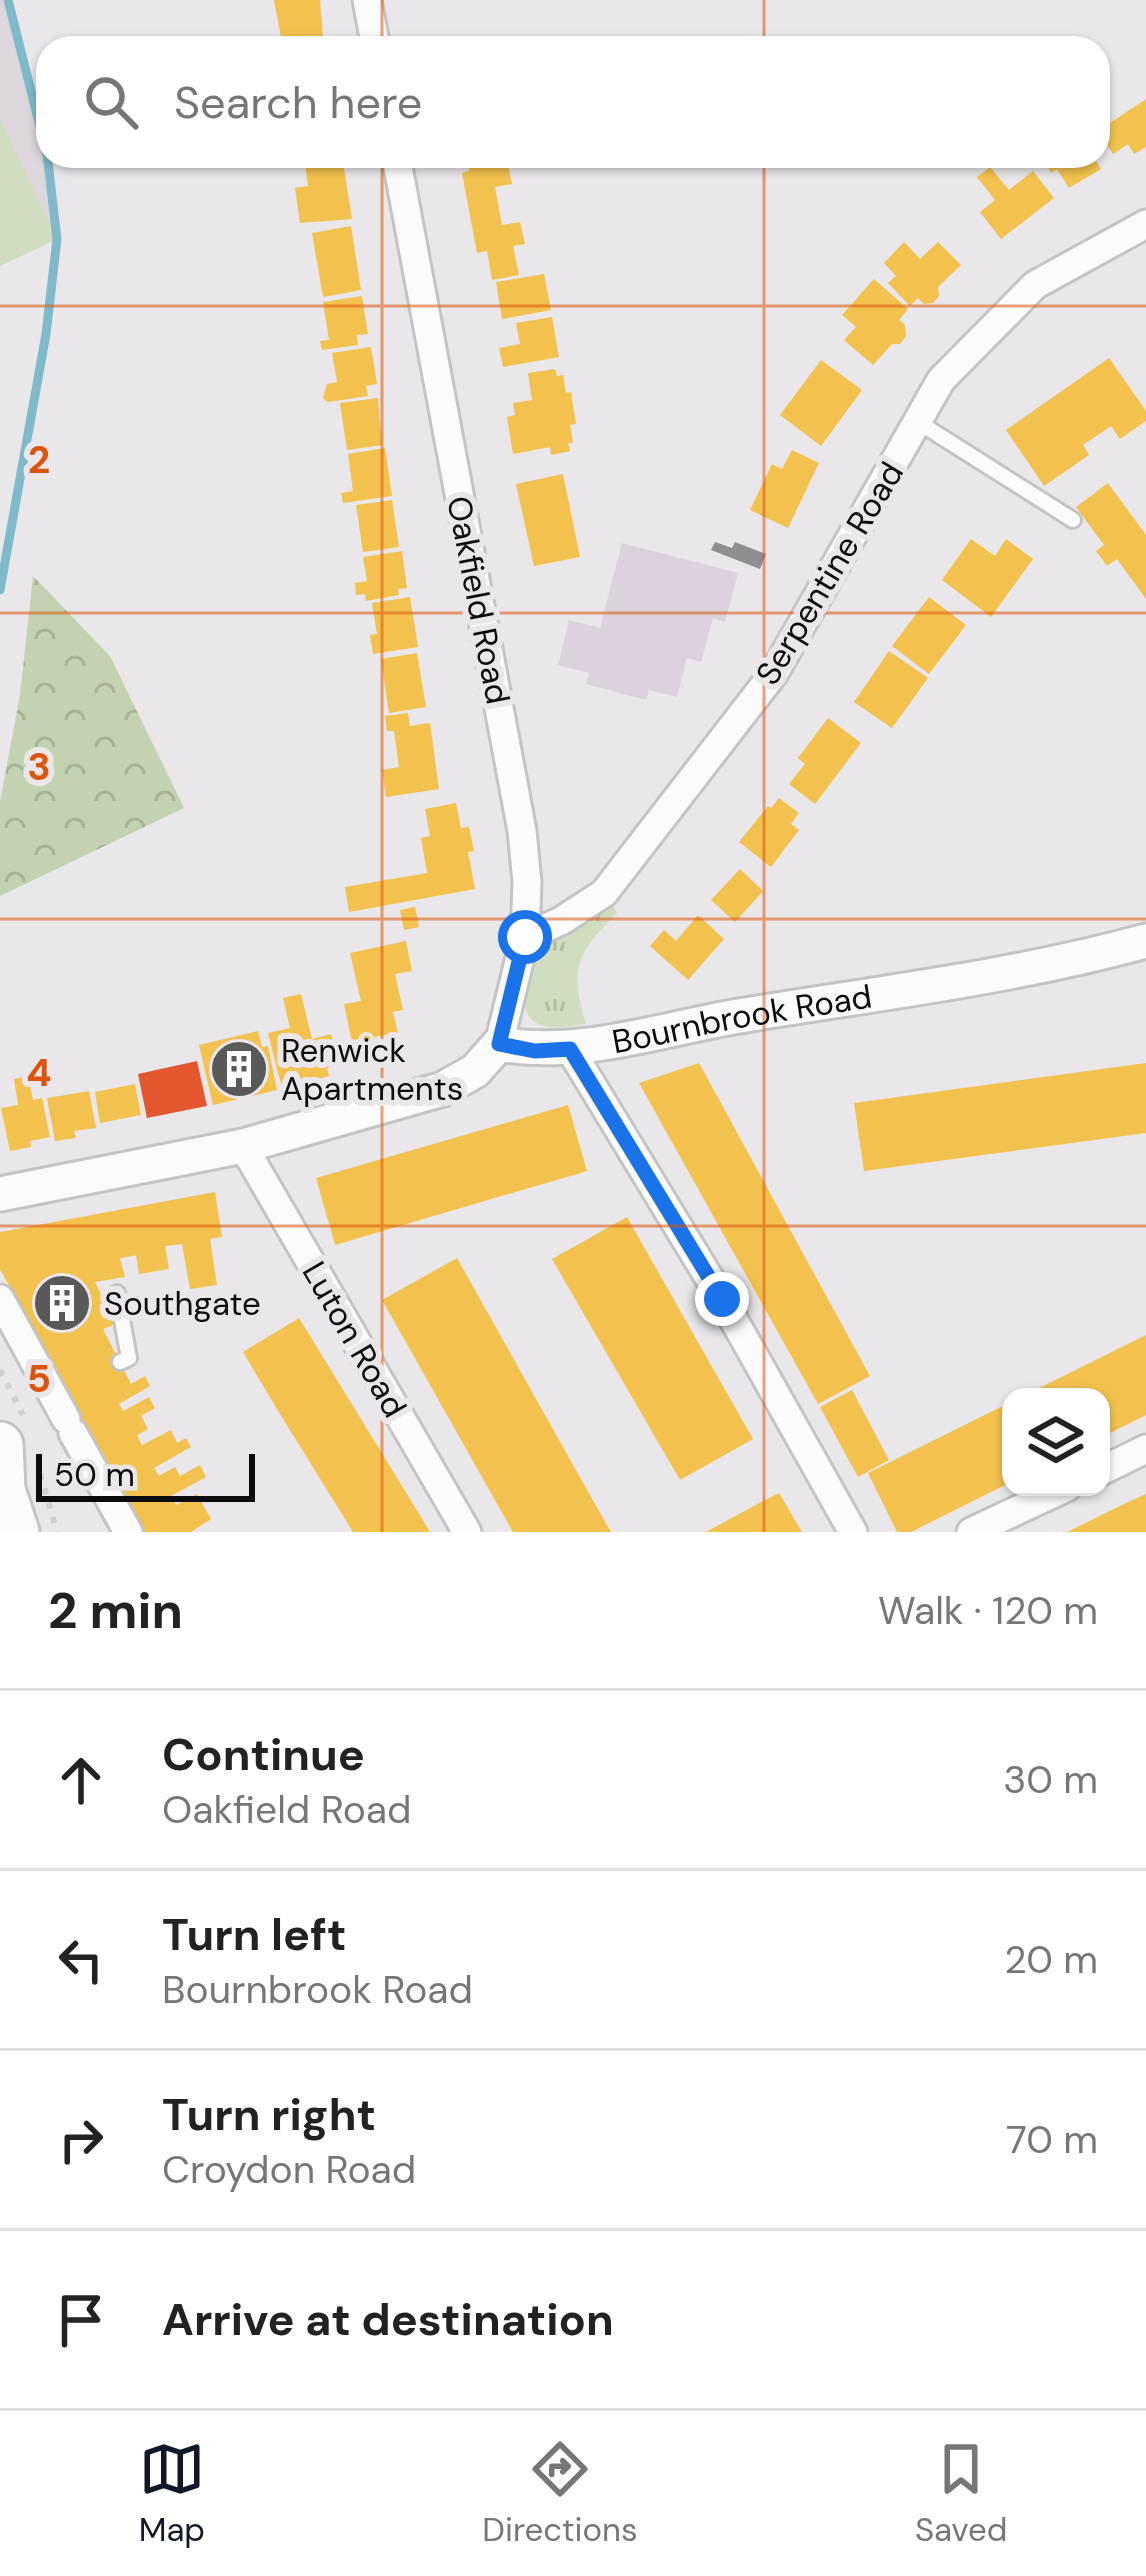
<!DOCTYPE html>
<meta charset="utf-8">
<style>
:root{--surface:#fff;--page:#f2f2f2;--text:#222;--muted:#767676;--line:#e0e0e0;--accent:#111827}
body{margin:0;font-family:"DM Sans",sans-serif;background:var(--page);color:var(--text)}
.controls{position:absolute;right:36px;bottom:36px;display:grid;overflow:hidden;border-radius:24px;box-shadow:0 3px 9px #0004}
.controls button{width:108px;height:108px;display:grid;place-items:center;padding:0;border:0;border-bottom:3px solid var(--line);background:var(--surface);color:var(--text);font:60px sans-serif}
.scale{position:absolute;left:36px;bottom:30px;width:219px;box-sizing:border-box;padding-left:12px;border:6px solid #0d0c0d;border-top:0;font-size:33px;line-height:42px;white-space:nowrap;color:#0d0c0d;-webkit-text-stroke:9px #eae6ea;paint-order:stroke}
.stop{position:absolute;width:36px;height:36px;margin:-27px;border:9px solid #1a73e8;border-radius:50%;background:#fff}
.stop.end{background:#1a73e8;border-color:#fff;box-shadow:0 3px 12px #0008}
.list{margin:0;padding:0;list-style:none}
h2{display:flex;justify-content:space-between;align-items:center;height:156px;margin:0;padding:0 48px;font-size:51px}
h2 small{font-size:39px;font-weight:400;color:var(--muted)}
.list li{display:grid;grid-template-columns:78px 1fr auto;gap:36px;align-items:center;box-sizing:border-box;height:180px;padding:0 48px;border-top:3px solid var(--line)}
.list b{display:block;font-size:45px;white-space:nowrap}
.list p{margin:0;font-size:39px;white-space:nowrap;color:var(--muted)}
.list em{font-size:39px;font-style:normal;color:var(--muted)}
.icon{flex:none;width:66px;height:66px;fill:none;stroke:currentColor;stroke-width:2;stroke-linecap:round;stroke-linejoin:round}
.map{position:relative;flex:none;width:1146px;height:1532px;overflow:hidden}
.search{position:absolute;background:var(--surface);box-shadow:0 3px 9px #0004;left:36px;right:36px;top:36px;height:132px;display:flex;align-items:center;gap:30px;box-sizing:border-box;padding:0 42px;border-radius:36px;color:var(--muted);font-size:45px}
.sheet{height:876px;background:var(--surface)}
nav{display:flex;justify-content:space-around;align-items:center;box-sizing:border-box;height:168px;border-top:3px solid var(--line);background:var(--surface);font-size:33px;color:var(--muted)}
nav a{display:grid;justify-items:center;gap:6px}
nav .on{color:var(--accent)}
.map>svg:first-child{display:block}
</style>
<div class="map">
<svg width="1146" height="1532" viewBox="0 0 1146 1532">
<defs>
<pattern id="grass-tufts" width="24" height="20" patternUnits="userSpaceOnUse" patternTransform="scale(3)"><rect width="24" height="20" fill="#d0debf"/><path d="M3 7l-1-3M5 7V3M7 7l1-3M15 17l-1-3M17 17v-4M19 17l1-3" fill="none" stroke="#b1bda3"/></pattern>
<pattern id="forest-crowns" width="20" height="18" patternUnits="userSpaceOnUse" patternTransform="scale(3)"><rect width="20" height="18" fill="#c3d2b1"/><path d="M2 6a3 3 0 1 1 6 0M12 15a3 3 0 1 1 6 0" fill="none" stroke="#a6b397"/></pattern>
</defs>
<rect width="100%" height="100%" fill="#e9e7e9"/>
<path fill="#ddd7dd" d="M0 0H8L47 154 57 239 0 266Z"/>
<path fill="url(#grass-tufts)" d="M607 896 617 913C577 953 569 969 586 1024 547 1030 522 1032 523 986 523 974 522 959 530 949 541 935 590 908 607 896Z"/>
<path fill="url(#forest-crowns)" d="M33 576 110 656 184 808 0 896V802L20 695Z"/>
<path fill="#d0debf" d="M0 119 57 239 0 266Z"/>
<path fill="#f2c14e" d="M274 0H320L324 48H283Z
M1146 99V147L1134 154 1128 144 1113 154 1098 131Z
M304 156H342L352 219 300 223 295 188 308 186Z
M466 156H506L512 184 495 187 502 225 520 222 525 244 513 246 519 275 492 280 487 251 477 253 462 173 469 171Z
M1041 156H1093L1101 169 1069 188 1057 169 1051 173Z
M990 167 1009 190 1033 171 1054 198 1001 239 980 212 995 200 977 177Z
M351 226 361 290 323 297 312 233Z
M904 242 920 259 938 242 961 265 938 287 939 296 933 303 924 304 918 298 910 306 888 283 896 276 884 263Z
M544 274 551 310 502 319 496 282Z
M874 279 908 309 899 320 905 325 906 336 900 344H892L873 365 844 340 856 327 842 315Z
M362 296 368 334 357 335 358 345 322 350 320 341 329 340 323 302Z
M552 317 559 357 503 367 499 348 520 344 516 323Z
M371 347 377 384 366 386 368 396 328 402 323 398 327 384 337 382 332 353Z
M1109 358 1146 411V421L1120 439 1111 426 1083 445 1089 455 1044 486 1006 430Z
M821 360 862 390 821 446 780 415Z
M555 369 557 376 563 375 566 393 571 392 576 424 570 425 573 443H568L570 451 551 455 550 447 513 454 507 417 515 415 513 403 532 400 528 373Z
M378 398 382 445 347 450 340 403Z
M385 448 392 496 343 503 341 493 353 491 348 454Z
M792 450 819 463 788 528 750 510 772 464 782 469Z
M563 474 580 557 534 566 516 484Z
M1108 483 1146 535V599L1117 559 1107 566 1096 551 1104 545 1076 507Z
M392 500 399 547 363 552 356 505Z
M971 539 995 556 1006 539 1033 559 991 617 942 580Z
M402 551 407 588 398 589 399 595 366 601 365 594 356 595 355 583 367 581 363 557Z
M410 597 418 647 373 654 370 635 377 634 372 603Z
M929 597 966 625 929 674 892 646Z
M889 651 928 678 892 728 854 702Z
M417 653 426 707 389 713 381 659Z
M408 713 410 726 430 723 439 789 386 797 382 770 399 767 394 731H387L385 716Z
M828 718 861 743 815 804 789 784 805 764 798 758Z
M779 798 799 813 791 824 799 830 771 867 739 842 768 806 771 808Z
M456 803 461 828 469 827 474 851 468 852 475 889 349 912 345 887 427 873 421 838 430 836 425 809Z
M740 869 763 891 735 922 711 900Z
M415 907 419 927 404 930 400 910Z
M698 915 724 939 688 980 650 946 664 930 676 941Z
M406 941 412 971 395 974 403 1010 393 1012 398 1033 374 1037 378 1056 356 1061 344 1004 361 1001 350 953Z
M301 994 312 1039 331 1034 339 1065 327 1068 329 1076 282 1088 268 1033 290 1028 283 998Z
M258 1031 262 1047 268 1046 277 1090 213 1105 199 1045Z
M699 1063 870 1376 818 1404 639 1083Z
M1146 1063V1133L864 1171 854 1103Z
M28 1076 33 1100 42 1098 50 1137 30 1141 31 1147 10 1151 1 1108 18 1105 14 1079Z
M135 1084 141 1115 100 1123 95 1092Z
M89 1091 96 1128 74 1131 76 1138 55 1141 47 1098Z
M568 1105 587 1171 335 1245 316 1178Z
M215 1192 222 1237 210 1239 217 1285 190 1289 182 1244 165 1246 169 1269 139 1274 136 1255 127 1257 120 1258 125 1277 95 1282 116 1324 103 1329 131 1384 145 1376 150 1386 119 1404 123 1411 149 1397 155 1408 141 1416 148 1429 137 1435 142 1445 171 1430 177 1443 186 1438 191 1447 154 1468 159 1476 175 1467 180 1476 200 1465 206 1477 171 1496 176 1505 197 1494 211 1519 191 1532H144L0 1269V1232Z
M627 1217 753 1439 680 1480 552 1259Z
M457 1258 595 1504 611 1532H513L412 1353 382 1300Z
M299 1318 421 1517 430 1532H353L280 1414 243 1352Z
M1146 1335V1415L1114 1431 1101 1437V1397H1021Z
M852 1390 889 1460 858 1477 820 1407Z
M1011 1402V1482L911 1532H897L868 1473Z
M779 1493 802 1532H706L763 1501Z
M1146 1494V1532H1067L1128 1502Z"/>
<path fill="#e4572e" d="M197 1061 207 1106 147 1118 138 1074Z"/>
<path fill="#8d8d92" d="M715 542 732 548 735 542 766 554 760 569 711 550Z"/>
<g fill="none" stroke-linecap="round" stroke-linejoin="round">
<path stroke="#7ebaca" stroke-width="9" d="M0 590 46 334 57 239 47 154 8 0"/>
</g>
<path fill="#dbd2dd" d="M622 543 738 573 725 622 713 618 701 662 687 658 677 697 649 690 646 700 586 684 589 673 558 665 569 620 600 628Z"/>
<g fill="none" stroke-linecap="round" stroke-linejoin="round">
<g stroke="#c5c4c5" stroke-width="20">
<path id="service" d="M918 422 1073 520
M117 1293 129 1358 120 1362"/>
</g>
<g stroke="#c5c4c5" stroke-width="33">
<path id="minor" d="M367 0 376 48
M396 156 522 831 527 882 525 937 499 1044
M525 937 561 921 604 893 774 673 941 380 1035 285 1146 224
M570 1049 722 1299 853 1532
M243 1146 467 1532
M0 1299 66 1419
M73 1433 128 1532
M1101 1471 1146 1449
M971 1532 1067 1487"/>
</g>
<g stroke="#c5c4c5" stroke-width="39">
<g id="tertiary">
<path id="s1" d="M0 1194 243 1146 443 1089 475 1071 499 1044C577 1058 655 1031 733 1017 871 994 1011 978 1146 941"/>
</g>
</g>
<g stroke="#c5c4c5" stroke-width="51">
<path id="trunk" d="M0 1445 2 1490 16 1532"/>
</g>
<path stroke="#d1d0d1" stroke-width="6" stroke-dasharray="6 9" stroke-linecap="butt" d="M0 1370 23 1415
M40 1474 57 1532"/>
<use href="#service" stroke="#fcfbfc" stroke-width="14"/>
<use href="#minor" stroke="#fcfbfc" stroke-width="27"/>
<use href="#tertiary" stroke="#fcfbfc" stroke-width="33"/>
<use href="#trunk" stroke="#fcfbfc" stroke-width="45"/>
</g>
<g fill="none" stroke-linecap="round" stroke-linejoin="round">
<path stroke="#1a73e8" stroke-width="15" d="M525 937 499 1044 535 1051 570 1049 722 1299"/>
</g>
<path fill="none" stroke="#dd550c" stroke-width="3" stroke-opacity="0.55" d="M382 0V48M764 0V48M382 156V1532M764 156V1532M0 306H1146M0 613H1146M0 919H1146M0 1226H1146"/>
<defs>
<g id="building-disc" transform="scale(3)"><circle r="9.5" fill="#5a595a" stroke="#eae6ea"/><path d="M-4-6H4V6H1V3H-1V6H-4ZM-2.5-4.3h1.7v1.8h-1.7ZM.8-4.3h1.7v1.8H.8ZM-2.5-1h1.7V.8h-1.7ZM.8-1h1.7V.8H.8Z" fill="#fff"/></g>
</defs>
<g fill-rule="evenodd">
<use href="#building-disc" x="239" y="1069"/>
<use href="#building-disc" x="62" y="1303"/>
</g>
<g text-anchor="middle" stroke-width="12" stroke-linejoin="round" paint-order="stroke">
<g font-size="33" fill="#0d0c0d" stroke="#eae6ea">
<text transform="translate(829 573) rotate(-59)" y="12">Serpentine Road</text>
<text transform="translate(479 600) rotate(79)" y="12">Oakfield Road</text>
<text dy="12" stroke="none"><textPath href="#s1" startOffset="774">Bournbrook Road</textPath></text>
<text transform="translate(355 1339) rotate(60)" y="12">Luton Road</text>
</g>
<g font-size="33" fill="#0d0c0d" stroke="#eae6ea" text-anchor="start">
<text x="281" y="1062">Renwick<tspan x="281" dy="38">Apartments</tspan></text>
<text x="104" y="1315">Southgate</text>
</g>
</g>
<g font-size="39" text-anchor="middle" font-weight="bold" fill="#dd550c" stroke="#eae6ea" stroke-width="12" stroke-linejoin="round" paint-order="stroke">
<text x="39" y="473">2</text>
<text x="39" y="780">3</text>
<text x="39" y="1086">4</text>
<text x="39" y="1392">5</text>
</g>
</svg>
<div class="controls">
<button><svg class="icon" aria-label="layers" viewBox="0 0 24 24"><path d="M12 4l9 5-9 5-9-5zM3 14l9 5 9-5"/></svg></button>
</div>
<div class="scale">50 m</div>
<div class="stop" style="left:525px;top:937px"></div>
<div class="stop end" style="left:722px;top:1299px"></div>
<div class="search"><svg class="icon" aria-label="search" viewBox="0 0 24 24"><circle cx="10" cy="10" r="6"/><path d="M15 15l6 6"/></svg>Search here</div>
</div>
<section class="sheet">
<h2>2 min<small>Walk · 120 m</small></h2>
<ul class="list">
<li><svg class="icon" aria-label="ahead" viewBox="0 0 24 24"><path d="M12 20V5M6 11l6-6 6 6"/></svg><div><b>Continue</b><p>Oakfield Road</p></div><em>30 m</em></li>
<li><svg class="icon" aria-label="left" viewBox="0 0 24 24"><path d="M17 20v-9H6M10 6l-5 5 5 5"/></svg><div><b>Turn left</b><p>Bournbrook Road</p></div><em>20 m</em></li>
<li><svg class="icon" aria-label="right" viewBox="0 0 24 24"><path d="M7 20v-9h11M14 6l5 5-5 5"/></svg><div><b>Turn right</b><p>Croydon Road</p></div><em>70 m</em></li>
<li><svg class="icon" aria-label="arrive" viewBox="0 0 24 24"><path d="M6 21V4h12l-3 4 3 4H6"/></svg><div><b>Arrive at destination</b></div></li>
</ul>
</section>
<nav>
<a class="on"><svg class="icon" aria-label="map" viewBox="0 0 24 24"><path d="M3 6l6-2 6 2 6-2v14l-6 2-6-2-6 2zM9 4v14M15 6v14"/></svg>Map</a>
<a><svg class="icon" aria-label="directions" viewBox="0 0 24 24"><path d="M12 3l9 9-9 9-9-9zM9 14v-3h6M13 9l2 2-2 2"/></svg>Directions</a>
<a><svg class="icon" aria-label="saved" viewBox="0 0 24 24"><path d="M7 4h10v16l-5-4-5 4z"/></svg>Saved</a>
</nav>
